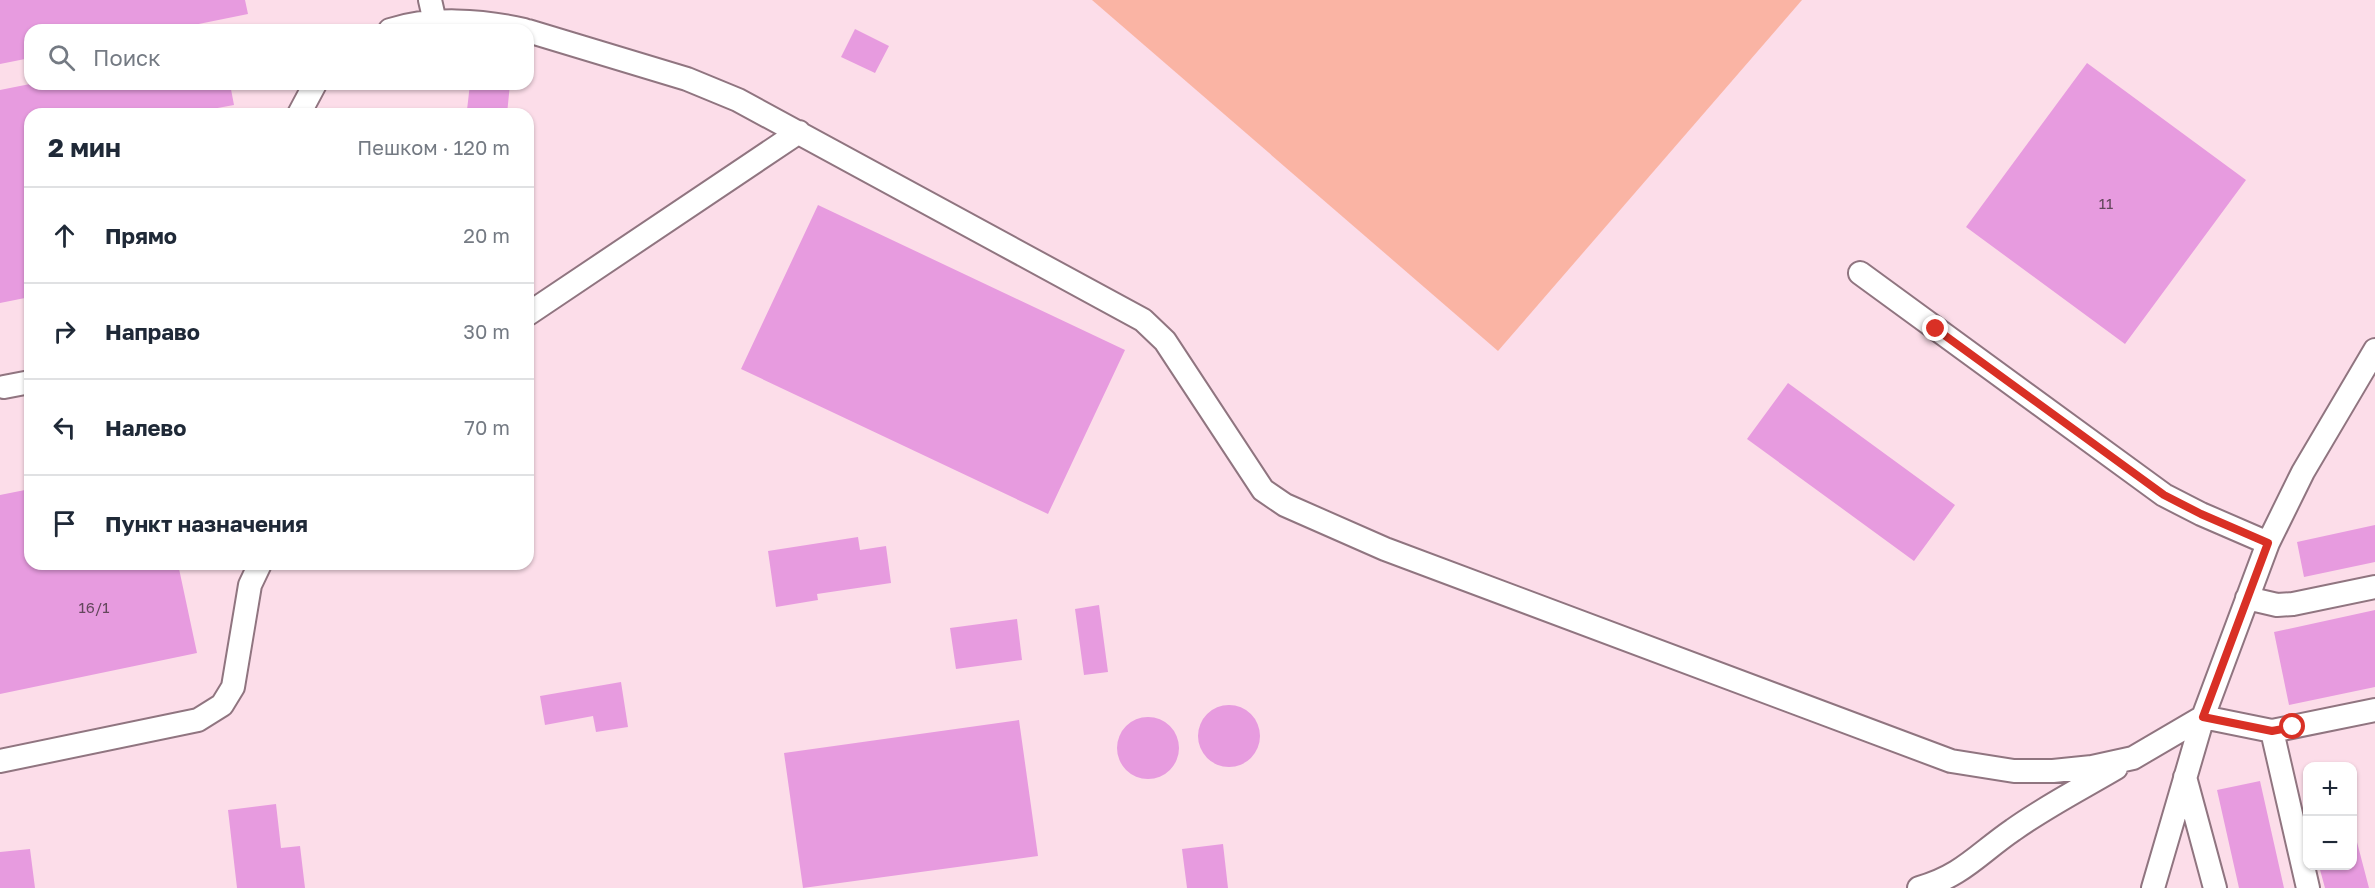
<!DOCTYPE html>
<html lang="ru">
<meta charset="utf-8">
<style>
:root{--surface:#fff;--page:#f6f6f7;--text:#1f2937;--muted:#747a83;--line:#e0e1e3}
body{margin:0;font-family:"Golos Text",sans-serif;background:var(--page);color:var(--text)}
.controls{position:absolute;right:18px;bottom:18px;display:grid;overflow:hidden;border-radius:12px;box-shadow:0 2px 4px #0004}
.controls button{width:54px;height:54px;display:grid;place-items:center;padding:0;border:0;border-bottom:2px solid var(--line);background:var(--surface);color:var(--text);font:30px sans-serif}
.stop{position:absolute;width:18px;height:18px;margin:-14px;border:4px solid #d93025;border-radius:50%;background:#fff}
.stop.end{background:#d93025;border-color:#fff;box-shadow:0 2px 6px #0008}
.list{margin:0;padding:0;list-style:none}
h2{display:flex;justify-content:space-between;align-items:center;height:78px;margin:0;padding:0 24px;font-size:26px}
h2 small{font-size:20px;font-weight:400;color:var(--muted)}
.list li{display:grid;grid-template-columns:39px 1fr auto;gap:18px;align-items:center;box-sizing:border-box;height:96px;padding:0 24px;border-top:2px solid var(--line)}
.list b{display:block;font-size:22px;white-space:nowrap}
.list em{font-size:20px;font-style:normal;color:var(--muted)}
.icon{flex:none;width:33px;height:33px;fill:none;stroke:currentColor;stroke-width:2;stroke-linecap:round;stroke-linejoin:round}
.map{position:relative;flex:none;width:2375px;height:888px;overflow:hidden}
.search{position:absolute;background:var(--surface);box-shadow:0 2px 4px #0004;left:24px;top:24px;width:510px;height:66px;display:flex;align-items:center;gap:15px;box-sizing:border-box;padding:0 21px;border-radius:18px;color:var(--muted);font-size:22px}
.panel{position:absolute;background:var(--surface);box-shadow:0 2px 4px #0004;left:24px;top:108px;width:510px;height:462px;border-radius:18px}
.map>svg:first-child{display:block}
</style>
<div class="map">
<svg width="2375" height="888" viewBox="0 0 2375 888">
<rect width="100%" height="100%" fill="#fcdde9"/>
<path fill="#fab4a4" d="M1092 0H1802L1498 351Z"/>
<path fill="#e79bdf" d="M0 0H245L248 14 169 30H30V58L0 64Z
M855 29 889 46 875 73 841 57Z
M2087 63 2246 180 2125 344 1966 227Z
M30 84H230L234 105 212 109 213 114H30V297L0 303V90Z
M470 84H510L507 114 467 110Z
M818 205 1125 350 1048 514 741 369Z
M1788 383 1955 505 1914 561 1747 439Z
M30 489V564H178L197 653 0 694V495Z
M2375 525V562L2304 577 2297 542Z
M858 537 860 550 886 546 891 583 817 594 818 600 776 607 768 551Z
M1099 605 1108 672 1084 675 1075 609Z
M2375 610V687L2289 705 2274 632Z
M1017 619 1022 660 956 669 950 628Z
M621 682 628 727 596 732 593 716 545 725 540 696Z
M1198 736a31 31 0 1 1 62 0a31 31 0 1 1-62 0Z
M1117 748a31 31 0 1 1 62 0a31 31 0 1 1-62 0Z
M1019 720 1038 856 803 888 784 753Z
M2260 781 2284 888H2239L2217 790Z
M276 804 281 848 300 846 305 888H237L228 810Z
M2352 823 2369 888H2325L2319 866H2352Z
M1223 844 1228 888H1187L1182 849Z
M30 849 35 888H0V852Z"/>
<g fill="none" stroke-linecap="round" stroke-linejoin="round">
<g stroke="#907580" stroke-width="26">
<path id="lane" d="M430 0 435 22
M390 30C430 17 482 20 524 30
M528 31 687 79 738 100 1143 320 1165 341 1263 490 1285 505 1385 549 1951 761 2014 771H2053L2092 767 2133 758 2203 717 2272 731 2308 888
M299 114 315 84
M1860 273 2164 495 2201 514 2268 543
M528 314 799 132
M4 387 30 382
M2247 598 2277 605 2293 604 2375 587
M2272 731 2375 710
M0 761 198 720 222 705 233 687 250 585 260 564
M2185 777 2215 888
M1919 888C1962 876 1978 854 2013 830 2045 807 2082 788 2116 768
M2153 888 2203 717 2268 543 2303 472 2375 350"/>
</g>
<use href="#lane" stroke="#fff" stroke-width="22"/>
</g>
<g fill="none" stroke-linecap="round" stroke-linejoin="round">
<path stroke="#d93025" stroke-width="8" d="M1936 329 2164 495 2201 514 2268 543 2203 717 2272 731 2293 727"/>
</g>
<g text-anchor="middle" stroke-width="5" stroke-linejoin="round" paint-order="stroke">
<g font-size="15" fill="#63475c">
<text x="2106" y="209">11</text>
<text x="94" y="613">16/1</text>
</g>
</g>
</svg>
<div class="controls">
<button>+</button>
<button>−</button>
</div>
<div class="stop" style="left:2293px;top:727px"></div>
<div class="stop end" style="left:1936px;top:329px"></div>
<div class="search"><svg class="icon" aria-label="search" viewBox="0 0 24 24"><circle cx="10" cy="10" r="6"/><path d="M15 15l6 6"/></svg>Поиск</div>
<section class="panel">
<h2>2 мин<small>Пешком · 120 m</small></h2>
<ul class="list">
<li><svg class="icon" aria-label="ahead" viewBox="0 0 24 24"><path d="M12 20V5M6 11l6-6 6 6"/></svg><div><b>Прямо</b></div><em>20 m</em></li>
<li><svg class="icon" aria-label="right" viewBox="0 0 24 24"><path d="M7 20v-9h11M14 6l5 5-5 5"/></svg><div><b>Направо</b></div><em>30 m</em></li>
<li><svg class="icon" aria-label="left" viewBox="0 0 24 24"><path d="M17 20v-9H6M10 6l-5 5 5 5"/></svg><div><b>Налево</b></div><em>70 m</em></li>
<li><svg class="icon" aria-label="arrive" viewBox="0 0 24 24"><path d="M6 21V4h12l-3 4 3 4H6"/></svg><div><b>Пункт назначения</b></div></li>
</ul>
</section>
</div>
